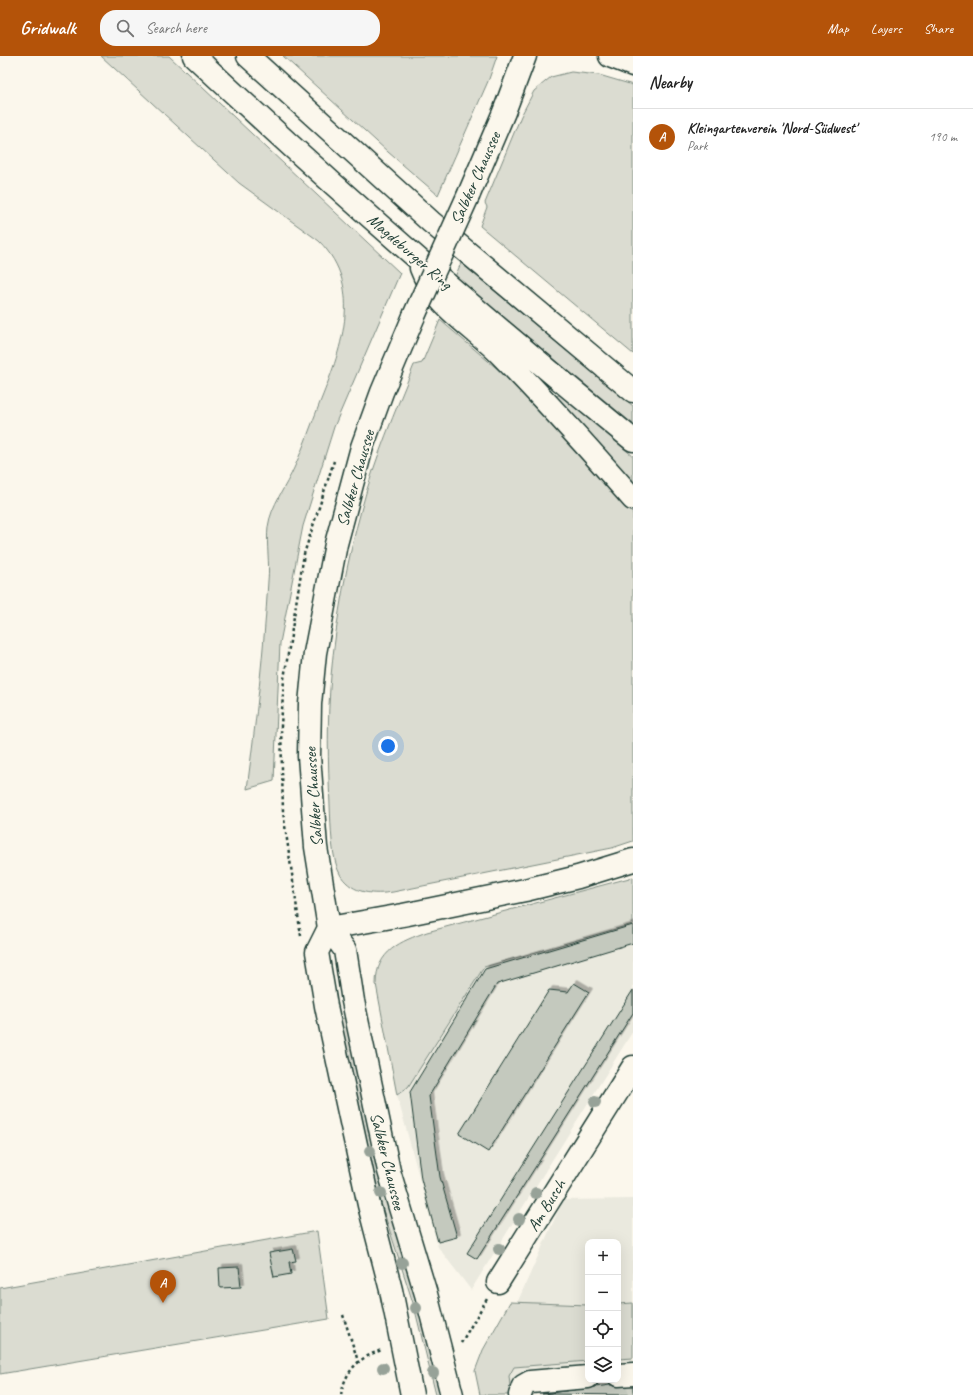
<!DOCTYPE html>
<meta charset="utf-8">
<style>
:root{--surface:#fff;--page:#f6f6f6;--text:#222;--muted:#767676;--line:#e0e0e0;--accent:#b45309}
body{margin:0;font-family:Caveat,sans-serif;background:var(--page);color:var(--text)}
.controls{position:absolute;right:12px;bottom:12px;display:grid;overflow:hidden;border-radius:8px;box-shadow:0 4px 16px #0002}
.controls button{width:36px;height:36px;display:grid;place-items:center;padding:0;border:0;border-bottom:1px solid var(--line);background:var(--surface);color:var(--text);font:20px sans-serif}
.you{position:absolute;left:388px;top:690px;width:14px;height:14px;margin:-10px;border:3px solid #fff;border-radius:50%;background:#1a73e8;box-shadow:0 0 0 6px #1a73e833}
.badge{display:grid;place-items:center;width:26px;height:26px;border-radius:50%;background:var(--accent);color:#fff;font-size:13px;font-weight:700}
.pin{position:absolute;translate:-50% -33px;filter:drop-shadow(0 1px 2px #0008)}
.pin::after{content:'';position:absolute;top:21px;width:14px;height:12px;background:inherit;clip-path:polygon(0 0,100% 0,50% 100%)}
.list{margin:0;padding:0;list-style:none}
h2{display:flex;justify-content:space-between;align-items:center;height:52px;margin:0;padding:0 16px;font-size:17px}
h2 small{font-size:13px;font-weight:400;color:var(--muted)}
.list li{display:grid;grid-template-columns:26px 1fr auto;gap:12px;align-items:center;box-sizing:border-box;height:56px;padding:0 16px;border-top:1px solid var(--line)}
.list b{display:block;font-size:15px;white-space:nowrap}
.list p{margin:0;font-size:13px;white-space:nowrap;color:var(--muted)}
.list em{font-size:13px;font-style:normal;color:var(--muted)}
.icon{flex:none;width:22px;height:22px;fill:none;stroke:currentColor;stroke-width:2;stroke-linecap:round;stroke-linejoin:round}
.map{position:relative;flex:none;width:633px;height:1339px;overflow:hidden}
header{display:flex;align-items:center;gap:24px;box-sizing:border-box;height:56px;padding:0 20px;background:var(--accent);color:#fff}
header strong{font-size:19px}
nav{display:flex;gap:22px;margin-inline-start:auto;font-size:14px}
.search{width:280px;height:36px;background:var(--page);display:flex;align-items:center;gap:10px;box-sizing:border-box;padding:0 14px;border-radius:16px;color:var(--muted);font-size:15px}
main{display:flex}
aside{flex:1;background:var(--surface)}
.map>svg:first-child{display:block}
</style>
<header>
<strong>Gridwalk</strong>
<div class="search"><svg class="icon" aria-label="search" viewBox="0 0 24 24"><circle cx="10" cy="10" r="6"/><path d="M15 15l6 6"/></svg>Search here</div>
<nav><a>Map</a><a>Layers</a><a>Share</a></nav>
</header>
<main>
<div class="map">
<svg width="633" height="1339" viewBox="0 0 633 1339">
<defs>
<filter id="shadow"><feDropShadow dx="3.5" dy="-3.5" stdDeviation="0" flood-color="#0004"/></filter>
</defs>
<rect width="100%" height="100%" fill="#fbf7ec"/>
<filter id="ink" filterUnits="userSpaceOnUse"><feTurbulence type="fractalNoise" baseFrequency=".025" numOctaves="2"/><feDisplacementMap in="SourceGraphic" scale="8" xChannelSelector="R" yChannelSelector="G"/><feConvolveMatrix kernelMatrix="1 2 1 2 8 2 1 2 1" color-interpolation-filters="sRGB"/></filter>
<g filter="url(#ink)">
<path fill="#eae9de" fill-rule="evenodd" d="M633 868V975L471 1234 438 1191 397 1039 408 1031 484 910Z
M633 1143V1339H481L480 1330 563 1144ZM588 1186H618V1324H588Z"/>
<path fill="#dbdcd1" stroke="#7d8c82" d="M101 0H169L400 217 334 371 303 470 280 587 274 725 247 733C256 664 264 595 268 525 270 507 266 489 268 471 271 449 286 431 295 410 304 390 311 369 319 349 340 296 366 232 319 185L239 127Z
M283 0H497L489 23 438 139 388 96Z
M571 16 599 19 633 29V298L480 170 487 151 485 147 521 60 534 35 551 21Z
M461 207 633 350V368L455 221Z
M440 264 521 333 633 458V785L612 792 393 836C374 839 353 838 341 820 331 804 331 769 330 749 328 706 327 663 331 620 336 563 347 505 362 451 375 402 395 356 414 309L422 307Z
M559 339 633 400V429L555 340Z
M633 821V868L484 911 408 1031 397 1039 376 928C376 895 401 885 427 876Z
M346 962 441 1339H436L414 1250 378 1138 337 963Z
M317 1175 329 1263 0 1318V1232Z
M510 1246 588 1249V1305L514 1311 509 1320 511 1339H480L475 1315 483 1294Z
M633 1247V1302L618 1303V1248Z"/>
<path fill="#c4c9be" stroke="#1f3d34" filter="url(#shadow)" d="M633 869V887L497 928 429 1040 440 1121 457 1181 438 1186 421 1123 410 1036 485 913Z
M574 927 589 936 488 1096 459 1078 549 934 568 936Z
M633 934V957L477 1203 467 1197Z
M293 1193 296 1205 289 1206 291 1218 274 1221 269 1197Z
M239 1211 241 1231 220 1232 219 1212Z
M633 1326V1339L542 1338Z"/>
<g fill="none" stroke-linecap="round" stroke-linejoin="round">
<path stroke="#cfd2c7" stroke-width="22" stroke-dasharray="22 11" stroke-linecap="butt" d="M629 1339 633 1338"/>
<g stroke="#1f3d34" stroke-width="25">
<path id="minor" d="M498 1226 633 1011
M618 1319 633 1318
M520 1339 523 1330 530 1326 588 1321"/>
</g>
<g stroke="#1f3d34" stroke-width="25">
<path id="major" d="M469 138 504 56 525 0
M414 260 382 336 362 391 336 488 315 597 310 648 309 700 316 791 329 872 345 894 353 945 389 1115 426 1238 452 1339
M329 872 317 896 326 950 369 1149 391 1234 412 1339"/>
</g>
<g stroke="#1f3d34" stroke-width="25">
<path id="highway" d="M194 0C335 133 482 261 633 384
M248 0 431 166 633 335
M610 0 633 9
M421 212C435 251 476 272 503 301 548 347 591 395 633 443
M329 872 403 859 525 834 578 821 633 804"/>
</g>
<path stroke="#1f3d34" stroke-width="2.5" stroke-dasharray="3 3" stroke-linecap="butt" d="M301 880 283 756 281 670 284 623 304 498 334 405
M343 1259 358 1305
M461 1287 487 1243
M341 1339C345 1315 359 1301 382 1294"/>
<use href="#minor" stroke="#fbf7ec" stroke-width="22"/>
<use href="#major" stroke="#fbf7ec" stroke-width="22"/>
<use href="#highway" stroke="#fbf7ec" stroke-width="22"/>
<g stroke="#1f3d34" stroke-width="25" stroke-linecap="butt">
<path id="major-bridge" d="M414 260 469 138"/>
</g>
<use href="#major-bridge" stroke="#fbf7ec" stroke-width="22"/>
</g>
<g fill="#97a298">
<circle cx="595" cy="1046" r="6"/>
<circle cx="370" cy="1095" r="6"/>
<circle cx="381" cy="1137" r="6"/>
<circle cx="536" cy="1137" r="6"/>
<circle cx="519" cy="1163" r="6"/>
<circle cx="499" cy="1193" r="6"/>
<circle cx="402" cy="1207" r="6"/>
<circle cx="416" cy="1252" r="6"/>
<circle cx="383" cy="1312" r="6"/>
<circle cx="433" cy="1317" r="6"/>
</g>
</g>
<g text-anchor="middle" stroke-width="4" stroke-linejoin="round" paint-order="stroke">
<g font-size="17" fill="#1f3d34" stroke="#fbf7ec">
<text transform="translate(475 122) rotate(-66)" y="6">Salbker Chaussee</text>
<text transform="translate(410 195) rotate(41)" y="6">Magdeburger Ring</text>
<text transform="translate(355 422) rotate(-74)" y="6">Salbker Chaussee</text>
<text transform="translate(313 741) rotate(-94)" y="6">Salbker Chaussee</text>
<text transform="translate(388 1105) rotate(76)" y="6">Salbker Chaussee</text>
<text transform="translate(546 1149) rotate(-58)" y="6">Am Busch</text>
</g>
</g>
</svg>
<div class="controls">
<button>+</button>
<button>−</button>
<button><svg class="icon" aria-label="locate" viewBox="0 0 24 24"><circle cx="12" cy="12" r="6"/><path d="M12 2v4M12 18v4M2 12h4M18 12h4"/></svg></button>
<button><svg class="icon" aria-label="layers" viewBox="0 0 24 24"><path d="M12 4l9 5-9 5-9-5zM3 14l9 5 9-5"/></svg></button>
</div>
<div class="you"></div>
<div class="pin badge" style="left:163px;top:1247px">A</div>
</div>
<aside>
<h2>Nearby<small></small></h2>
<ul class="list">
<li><span class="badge">A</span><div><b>Kleingartenverein 'Nord-Südwest'</b><p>Park</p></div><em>190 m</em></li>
</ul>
</aside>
</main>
